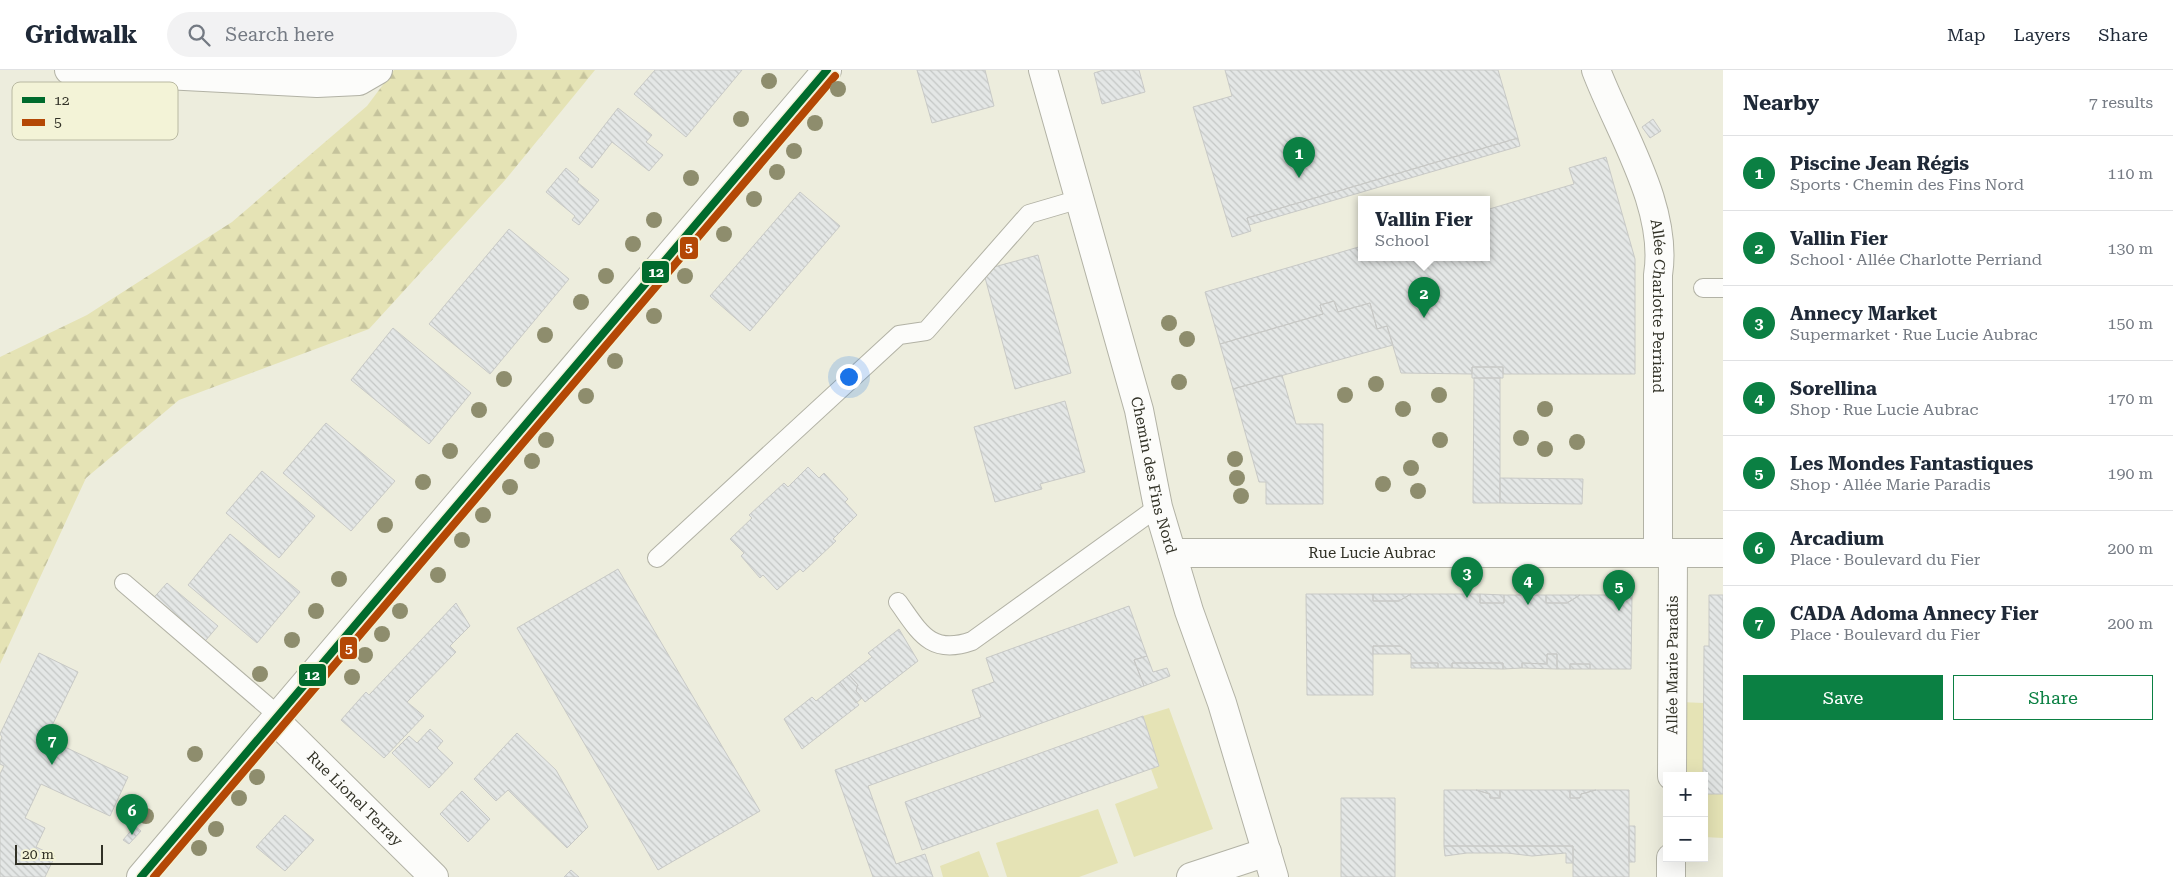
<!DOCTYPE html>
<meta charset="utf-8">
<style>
:root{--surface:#fff;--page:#f2f2f3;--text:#1f2937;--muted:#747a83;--line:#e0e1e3;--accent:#0b8043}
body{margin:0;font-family:"Roboto Serif",serif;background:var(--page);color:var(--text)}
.controls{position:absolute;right:15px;bottom:15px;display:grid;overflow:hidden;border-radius:0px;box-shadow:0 5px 20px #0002}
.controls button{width:45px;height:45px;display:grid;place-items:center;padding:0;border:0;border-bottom:1px solid var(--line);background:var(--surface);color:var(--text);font:25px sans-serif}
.scale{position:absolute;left:15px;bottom:12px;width:88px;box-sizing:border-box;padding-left:5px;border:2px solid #313126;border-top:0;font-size:14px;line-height:18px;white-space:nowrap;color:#313126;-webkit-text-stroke:4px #f3f3d7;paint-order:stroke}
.you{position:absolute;left:848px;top:306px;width:18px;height:18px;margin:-12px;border:4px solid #fff;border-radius:50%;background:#1a73e8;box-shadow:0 0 0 8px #1a73e833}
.badge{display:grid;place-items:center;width:32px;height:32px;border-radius:50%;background:var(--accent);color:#fff;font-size:16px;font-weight:700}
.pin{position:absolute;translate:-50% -41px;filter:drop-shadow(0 1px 2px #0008)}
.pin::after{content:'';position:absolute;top:26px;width:18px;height:15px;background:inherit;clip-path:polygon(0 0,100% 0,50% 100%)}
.popup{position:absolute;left:1358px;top:126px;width:132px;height:65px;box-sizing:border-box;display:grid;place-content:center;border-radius:0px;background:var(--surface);filter:drop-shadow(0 1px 4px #0005);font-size:16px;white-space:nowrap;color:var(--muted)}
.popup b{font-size:19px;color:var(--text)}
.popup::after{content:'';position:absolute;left:50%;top:100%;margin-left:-10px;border:10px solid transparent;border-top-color:var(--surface)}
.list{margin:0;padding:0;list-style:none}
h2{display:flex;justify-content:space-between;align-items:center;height:65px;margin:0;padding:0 20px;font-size:21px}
h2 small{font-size:16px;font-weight:400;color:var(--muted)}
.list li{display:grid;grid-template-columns:32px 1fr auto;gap:15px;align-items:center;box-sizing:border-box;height:75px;padding:0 20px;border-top:1px solid var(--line)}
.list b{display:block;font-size:19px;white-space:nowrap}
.list p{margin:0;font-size:16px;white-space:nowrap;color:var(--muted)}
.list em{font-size:16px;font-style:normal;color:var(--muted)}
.actions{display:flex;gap:10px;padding:15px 20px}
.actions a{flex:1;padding:11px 0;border:1px solid var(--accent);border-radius:0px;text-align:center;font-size:18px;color:var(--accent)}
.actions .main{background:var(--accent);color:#fff}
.icon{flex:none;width:28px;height:28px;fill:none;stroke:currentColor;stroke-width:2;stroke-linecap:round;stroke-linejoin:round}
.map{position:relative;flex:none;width:1723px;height:807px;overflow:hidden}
header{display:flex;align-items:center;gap:30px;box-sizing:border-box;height:70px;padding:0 25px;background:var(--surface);border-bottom:1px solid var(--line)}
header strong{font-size:24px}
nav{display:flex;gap:28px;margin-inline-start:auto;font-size:18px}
.search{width:350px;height:45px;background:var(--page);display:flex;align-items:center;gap:12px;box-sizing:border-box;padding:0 18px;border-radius:28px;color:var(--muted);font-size:19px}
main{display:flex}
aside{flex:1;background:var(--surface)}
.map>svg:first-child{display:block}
</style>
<header>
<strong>Gridwalk</strong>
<div class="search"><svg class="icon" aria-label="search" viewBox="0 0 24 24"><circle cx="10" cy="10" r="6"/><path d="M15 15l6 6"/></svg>Search here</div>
<nav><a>Map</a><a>Layers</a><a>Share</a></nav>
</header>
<main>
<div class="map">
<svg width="1723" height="807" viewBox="0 0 1723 807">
<defs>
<pattern id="forest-firs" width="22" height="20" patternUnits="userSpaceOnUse" patternTransform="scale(1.25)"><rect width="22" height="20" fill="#e5e3b5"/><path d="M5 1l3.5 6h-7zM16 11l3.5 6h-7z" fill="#c5c39c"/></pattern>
<pattern id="building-back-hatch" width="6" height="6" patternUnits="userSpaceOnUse" patternTransform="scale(1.25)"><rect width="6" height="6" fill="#e4e7e6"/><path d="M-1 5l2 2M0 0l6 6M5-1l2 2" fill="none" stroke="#c4c7c5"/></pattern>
</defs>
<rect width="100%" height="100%" fill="#ededdd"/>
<path fill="#e5e3b5" d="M1680 632 1703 633V706H1679Z
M1169 638 1213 759 1134 787 1115 734 1158 718 1151 699 1159 696 1143 646Z
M1704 724H1723V768L1704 767Z
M1098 739 1118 793 1079 807H1007L996 773Z
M979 781 989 807H943L940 796Z"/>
<path fill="url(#forest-firs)" d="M394 0H595L506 109 369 259 179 330 86 408 0 594V287L87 245 232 152 367 36Z"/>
<path fill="url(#building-back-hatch)" stroke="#c8c9c6" d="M655 0H742L686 67 634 24Z
M917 0H985L994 36 932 53Z
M1104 0H1139L1145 22 1102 34 1094 3Z
M1225 0H1498L1518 68 1247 148 1251 161 1232 167 1193 37 1232 26Z
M618 38 652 65 646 72 663 85 649 101 612 72 592 98 579 88Z
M1653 49 1661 61 1650 68 1642 57Z
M1518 68 1520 76 1249 155 1247 148Z
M1606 87 1635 189V304H1503V297H1472V304L1401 303 1387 256 1377 259 1370 233 1338 242 1334 231 1320 235 1323 244 1220 274 1205 222 1362 176V187H1486V140L1574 114 1569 98Z
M566 98 579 109 577 112 599 130 579 155 572 150 575 146 546 122Z
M800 122 840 156 750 261 710 226Z
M509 159 569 209 490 304 429 254Z
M1038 185 1071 303 1015 319 983 200Z
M1334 231 1338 242 1370 233 1377 259 1387 256 1393 275 1233 319 1220 274 1323 244 1320 235Z
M393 258 471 323 429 374 351 310Z
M1472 297H1503V308H1472Z
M1282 305 1296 354H1323V434H1266V412H1259L1233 319Z
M1474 308H1500V433H1473Z
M1065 331 1085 402 1040 414 1042 419 995 432 974 357Z
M326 353 395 411 351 461 283 403Z
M808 397 819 408 824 403 848 429 845 432 857 445 833 469 836 471 803 502 800 499 777 520 763 505 760 508 741 486 744 483 730 469 752 448 749 445 784 413 788 417Z
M262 401 315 446 279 488 226 443Z
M1500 408 1583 409 1582 434 1500 433Z
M230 464 300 522 257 573 188 515Z
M618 499 760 741 658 800 517 558Z
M167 513 218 556 200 577 149 533Z
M1306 524H1373V531H1399L1411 524H1480V533H1504V525H1546V533H1567L1580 525H1632L1631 599H1590V594H1570V599H1557V584H1547V594L1522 593V598L1503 599V593H1452V598H1438V593H1411V584L1400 576H1373V625H1307Z
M1373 524H1411L1399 531H1373Z
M1480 524 1504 525V533H1480Z
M1546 525H1580L1567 533H1546Z
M1709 525H1723V724H1704L1703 706 1704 576H1709Z
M456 533 470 556 450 576 456 582 407 632 424 646 384 688 341 650 366 622 369 625Z
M1129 536 1147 586 1134 590 1144 616 868 716 896 794 925 784 933 807H873L835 700 981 647 972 620 994 612 986 588Z
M899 559 918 591 865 632 856 621 858 615 849 605 872 587 868 583Z
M1373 576H1400L1411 584H1373Z
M39 583 78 602 46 668 128 707 110 746 41 714 25 748 45 758 36 777 55 786 45 807H0V704L4 696 0 694V672L2 667 0 664Z
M1547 584H1557V599L1522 598V593L1547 594Z
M1147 586 1153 602 1167 598 1170 606 1144 616 1134 590Z
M1411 593H1438V598H1411Z
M1452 593H1503V599L1452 598Z
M1570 594H1590V599H1570Z
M849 605 858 615 856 621 862 628 856 633 840 612Z
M840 612 859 635 802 679 784 649 812 627 816 631Z
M1143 646 1159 696 922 780 905 732Z
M430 659 443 671 437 678 453 693 429 718 392 683 409 666 417 673Z
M517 663 556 700 588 757 567 778 508 720 496 731 474 709Z
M1444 720H1476L1490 724V728H1500V720H1570V728H1580L1581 724 1596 720H1629V807H1573V776H1444Z
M1476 720H1500V728H1490V724Z
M1570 720H1596L1581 724 1580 728H1570Z
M462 721 490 749 468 772 440 744Z
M1341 728H1395V807H1341Z
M285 745 314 770 285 801 256 777Z
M135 756 141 761 129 774 123 770Z
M1629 756H1635V792H1629Z
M1444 776H1573V793H1566V783L1532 786 1507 783H1467L1445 786Z
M571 800 579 807H564Z"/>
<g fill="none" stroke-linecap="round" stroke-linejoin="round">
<g stroke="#b2b2a5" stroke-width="20">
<path id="lane" d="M1703 218H1723
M657 488 899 265 926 261 1029 144 1080 129
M124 513 279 646
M898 532C919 561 930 586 972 571L1158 437"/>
</g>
<g stroke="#b2b2a5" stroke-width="30">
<g id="street">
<path d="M69 0 317 13 359 11 378 0"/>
<path id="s1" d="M1043 0 1139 340 1158 437 1189 541 1222 633 1274 807"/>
<path id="s2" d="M1596 0C1619 61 1669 137 1658 205V483"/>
<path id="s3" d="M1172 483H1723"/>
<path id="s4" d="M275 650 434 807"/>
<path id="s5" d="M1672 706 1673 483"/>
<path d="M1191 807 1267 782"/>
<path d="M1671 807V788"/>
</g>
</g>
<g stroke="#b2b2a5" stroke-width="30">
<path id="secondary" d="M141 807 827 0"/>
</g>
<use href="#lane" stroke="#fcfcfa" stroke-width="18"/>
<use href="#street" stroke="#fcfcfa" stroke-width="28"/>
<use href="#secondary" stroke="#fcfcfa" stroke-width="28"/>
<g stroke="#f3f3d7" stroke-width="11">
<path id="bus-1" d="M141 807 827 0"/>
</g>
<g stroke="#f3f3d7" stroke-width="11">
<path id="bus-2" d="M154 807 835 6"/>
</g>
<use href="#bus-1" stroke="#006b2d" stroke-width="8"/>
<use href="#bus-2" stroke="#b44805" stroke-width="8"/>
</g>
<g fill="#8e8d6d">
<circle cx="769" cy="11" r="8"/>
<circle cx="838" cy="19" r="8"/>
<circle cx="741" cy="49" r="8"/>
<circle cx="815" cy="53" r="8"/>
<circle cx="794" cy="81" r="8"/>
<circle cx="777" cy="102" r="8"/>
<circle cx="691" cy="108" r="8"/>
<circle cx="754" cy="129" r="8"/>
<circle cx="654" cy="150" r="8"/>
<circle cx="724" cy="164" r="8"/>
<circle cx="633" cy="174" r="8"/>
<circle cx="606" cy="206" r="8"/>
<circle cx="685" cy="206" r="8"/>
<circle cx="581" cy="232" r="8"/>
<circle cx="654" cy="246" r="8"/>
<circle cx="1169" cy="253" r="8"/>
<circle cx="545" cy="265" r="8"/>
<circle cx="1187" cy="269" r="8"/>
<circle cx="615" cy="291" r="8"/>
<circle cx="504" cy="309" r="8"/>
<circle cx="1179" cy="312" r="8"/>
<circle cx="1376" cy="314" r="8"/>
<circle cx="1345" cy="325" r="8"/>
<circle cx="1439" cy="325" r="8"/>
<circle cx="586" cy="326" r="8"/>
<circle cx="1403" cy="339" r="8"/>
<circle cx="1545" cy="339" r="8"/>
<circle cx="479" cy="340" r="8"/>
<circle cx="1521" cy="368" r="8"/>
<circle cx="546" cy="370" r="8"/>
<circle cx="1440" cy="370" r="8"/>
<circle cx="1577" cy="372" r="8"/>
<circle cx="1545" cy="379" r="8"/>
<circle cx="450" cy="381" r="8"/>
<circle cx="1235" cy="389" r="8"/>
<circle cx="532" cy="391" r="8"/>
<circle cx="1411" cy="398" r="8"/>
<circle cx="1237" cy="408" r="8"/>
<circle cx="423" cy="412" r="8"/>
<circle cx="1383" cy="414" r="8"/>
<circle cx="510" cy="417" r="8"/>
<circle cx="1418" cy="421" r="8"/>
<circle cx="1241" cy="426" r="8"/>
<circle cx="483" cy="445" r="8"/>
<circle cx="385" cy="455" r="8"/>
<circle cx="462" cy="470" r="8"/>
<circle cx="438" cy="505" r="8"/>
<circle cx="339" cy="509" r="8"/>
<circle cx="316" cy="541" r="8"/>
<circle cx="400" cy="541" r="8"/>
<circle cx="382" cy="564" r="8"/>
<circle cx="292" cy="570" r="8"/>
<circle cx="365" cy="585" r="8"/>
<circle cx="260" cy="604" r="8"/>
<circle cx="352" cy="607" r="8"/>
<circle cx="195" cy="684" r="8"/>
<circle cx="257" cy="707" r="8"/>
<circle cx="239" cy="728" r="8"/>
<circle cx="146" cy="746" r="8"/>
<circle cx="216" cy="759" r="8"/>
<circle cx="199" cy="778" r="8"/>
</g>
<g text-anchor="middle" stroke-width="5" stroke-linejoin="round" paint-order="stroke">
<g font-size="15" fill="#313126" stroke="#f3f3d7">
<text dy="5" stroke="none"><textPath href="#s2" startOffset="248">Allée Charlotte Perriand</textPath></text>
<text dy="5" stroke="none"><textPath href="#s1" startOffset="420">Chemin des Fins Nord</textPath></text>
<text dy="5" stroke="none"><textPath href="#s3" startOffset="200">Rue Lucie Aubrac</textPath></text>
<text dy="5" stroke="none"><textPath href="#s5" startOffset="111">Allée Marie Paradis</textPath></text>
<text dy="5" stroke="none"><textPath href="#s4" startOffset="112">Rue Lionel Terray</textPath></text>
</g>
</g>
<rect x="12" y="12" width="166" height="58" rx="8" fill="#f3f3d7" stroke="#b9b9a2" stroke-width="1"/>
<rect x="22" y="27" width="23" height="6" fill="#006b2d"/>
<rect x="22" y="49" width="23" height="7" fill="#b44805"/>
<g font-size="14" fill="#313126">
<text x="54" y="35">12</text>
<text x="54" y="57">5</text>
</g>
<g stroke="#f3f3d7" stroke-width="2">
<rect x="679" y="166" width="20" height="24" rx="5" fill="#b44805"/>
<rect x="641" y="190" width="29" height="24" rx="5" fill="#006b2d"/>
<rect x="339" y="566" width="19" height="24" rx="5" fill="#b44805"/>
<rect x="298" y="593" width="29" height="24" rx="5" fill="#006b2d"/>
</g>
<g font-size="14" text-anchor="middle" font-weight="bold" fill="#fff">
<text x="689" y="182">5</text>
<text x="656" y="207">12</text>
<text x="349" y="583">5</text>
<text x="312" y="610">12</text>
</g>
</svg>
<div class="controls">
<button>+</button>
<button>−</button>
</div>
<div class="scale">20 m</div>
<div class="you"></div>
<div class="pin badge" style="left:1299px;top:108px">1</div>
<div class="pin badge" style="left:1424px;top:248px">2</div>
<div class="popup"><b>Vallin Fier</b>School</div>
<div class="pin badge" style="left:1467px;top:528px">3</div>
<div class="pin badge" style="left:1528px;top:535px">4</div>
<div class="pin badge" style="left:1619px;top:541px">5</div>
<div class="pin badge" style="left:132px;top:765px">6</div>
<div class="pin badge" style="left:52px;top:695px">7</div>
</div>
<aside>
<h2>Nearby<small>7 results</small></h2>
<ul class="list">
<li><span class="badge">1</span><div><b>Piscine Jean Régis</b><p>Sports · Chemin des Fins Nord</p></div><em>110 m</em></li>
<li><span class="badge">2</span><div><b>Vallin Fier</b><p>School · Allée Charlotte Perriand</p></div><em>130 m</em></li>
<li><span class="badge">3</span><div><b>Annecy Market</b><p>Supermarket · Rue Lucie Aubrac</p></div><em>150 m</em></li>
<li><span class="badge">4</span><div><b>Sorellina</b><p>Shop · Rue Lucie Aubrac</p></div><em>170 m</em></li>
<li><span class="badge">5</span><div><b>Les Mondes Fantastiques</b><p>Shop · Allée Marie Paradis</p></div><em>190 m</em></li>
<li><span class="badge">6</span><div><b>Arcadium</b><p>Place · Boulevard du Fier</p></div><em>200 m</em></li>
<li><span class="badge">7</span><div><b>CADA Adoma Annecy Fier</b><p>Place · Boulevard du Fier</p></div><em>200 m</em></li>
</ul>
<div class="actions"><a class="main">Save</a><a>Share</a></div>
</aside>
</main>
